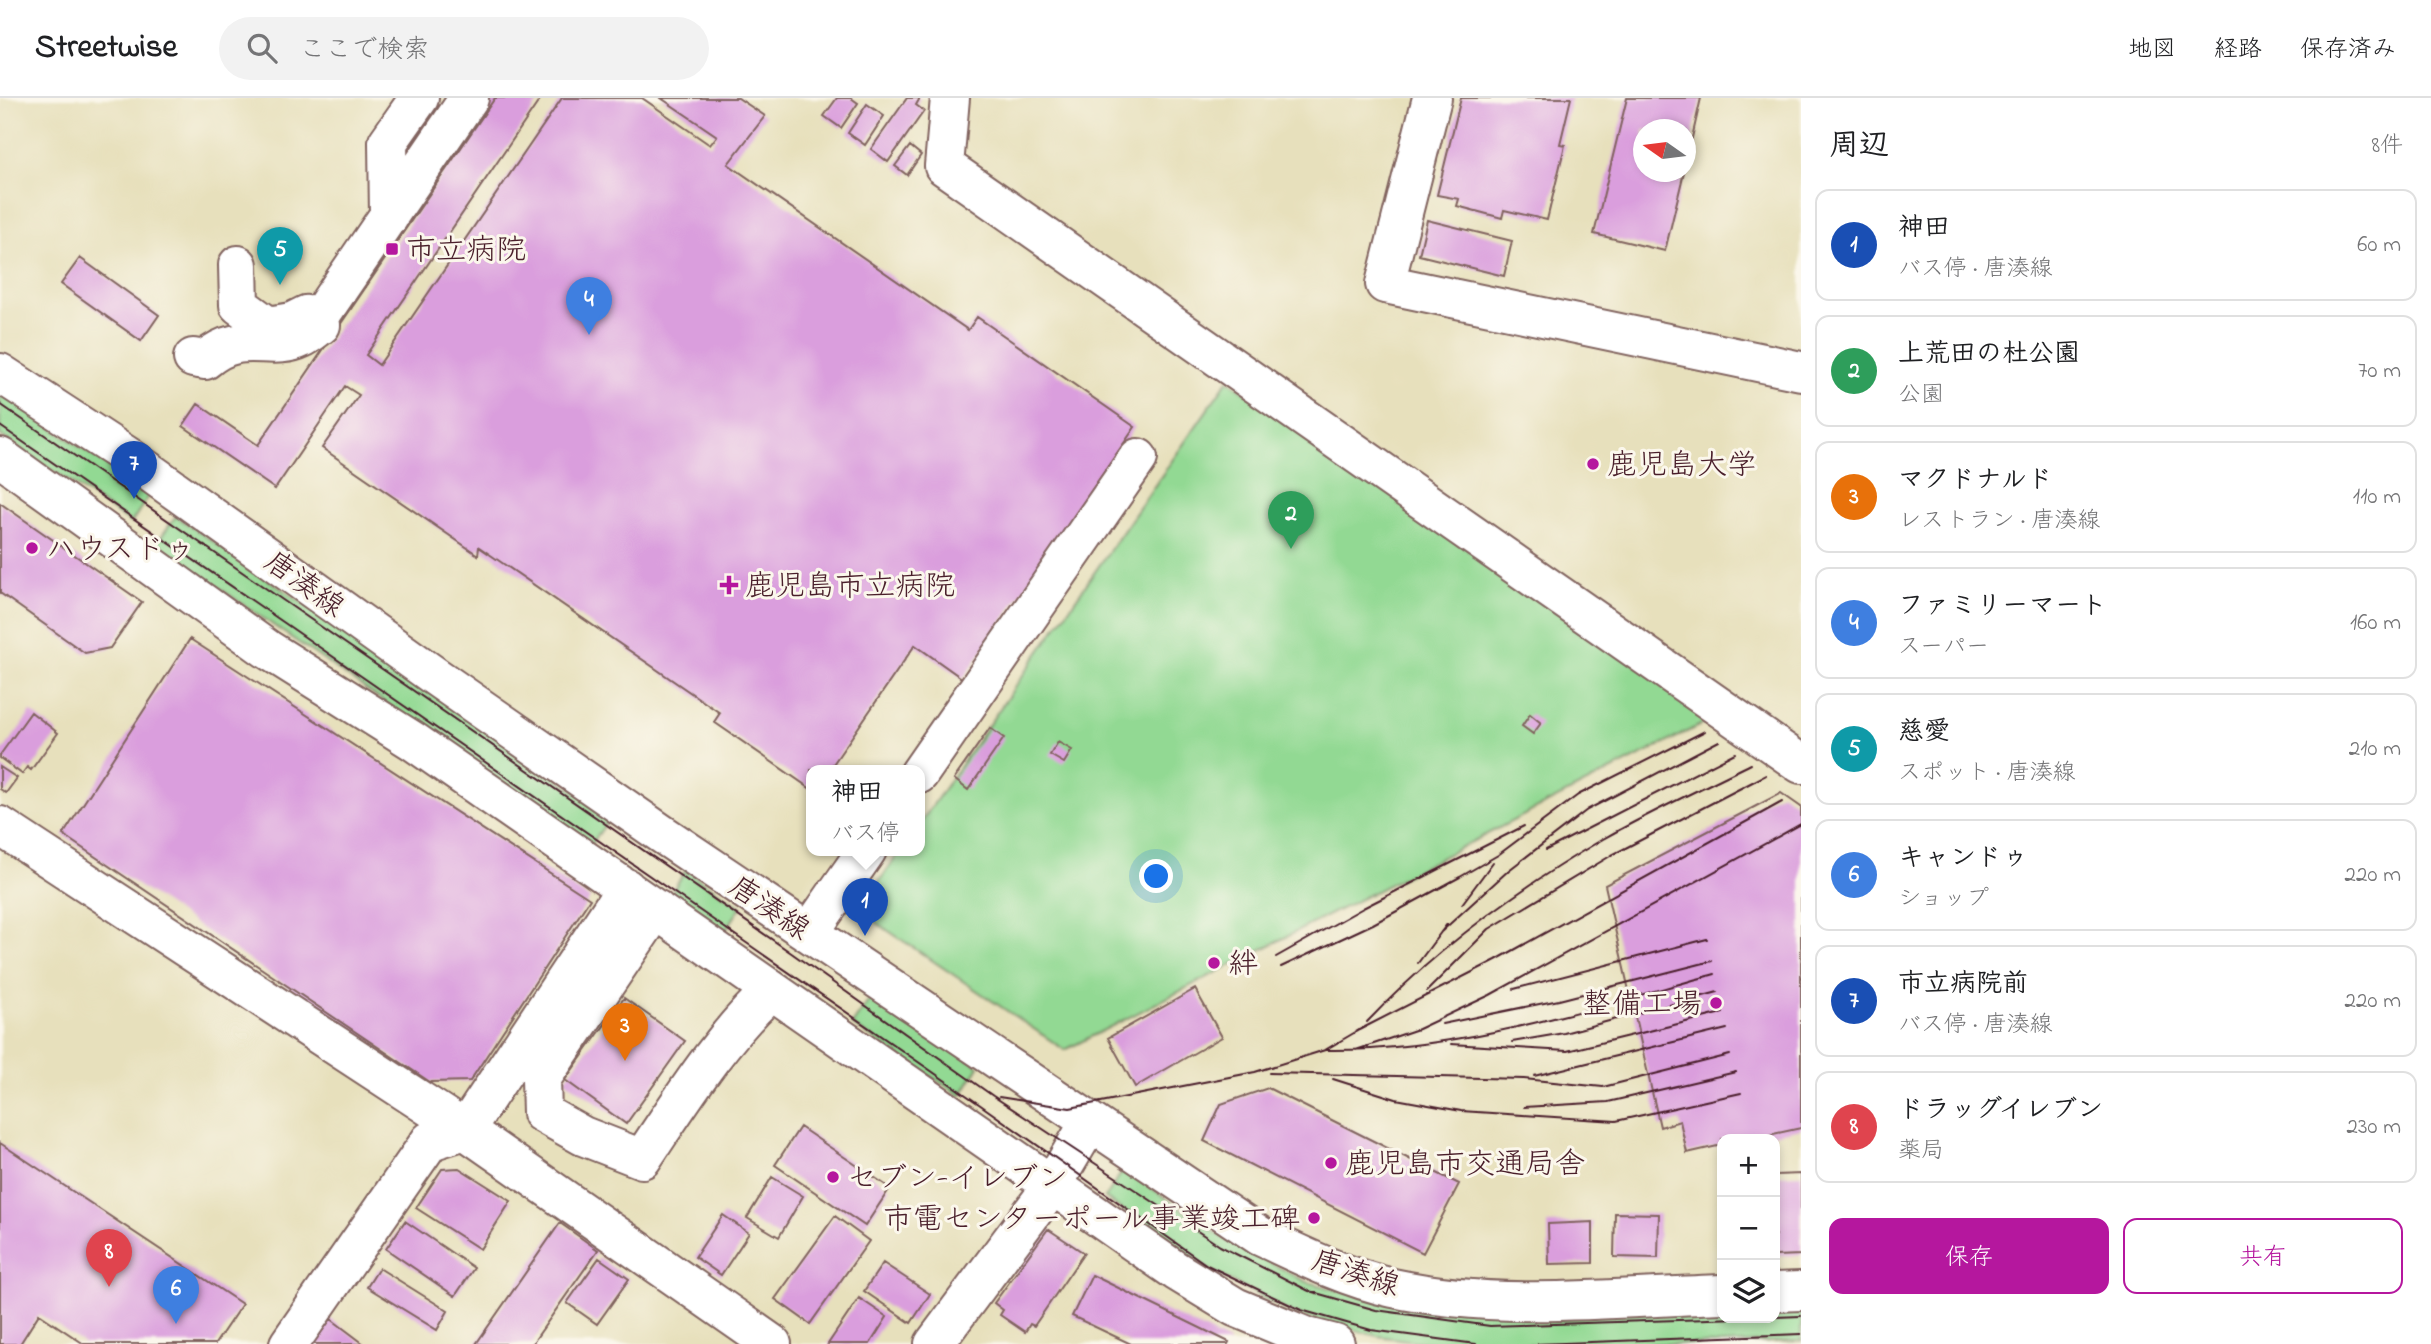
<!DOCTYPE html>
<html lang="ja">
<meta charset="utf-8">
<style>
:root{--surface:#fff;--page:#f2f2f2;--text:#202124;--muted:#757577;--line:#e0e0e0;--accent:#b5179e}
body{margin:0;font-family:"Indie Flower","Klee One",sans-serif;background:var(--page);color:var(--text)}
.controls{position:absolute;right:21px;bottom:21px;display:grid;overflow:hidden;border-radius:14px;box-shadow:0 4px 10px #0003}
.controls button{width:63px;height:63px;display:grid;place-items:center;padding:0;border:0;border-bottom:2px solid var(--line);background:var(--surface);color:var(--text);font:35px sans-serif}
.compass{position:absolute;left:1633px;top:21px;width:63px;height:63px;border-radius:50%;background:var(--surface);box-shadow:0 4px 10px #0003;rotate:284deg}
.you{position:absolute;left:1157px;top:779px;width:24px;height:24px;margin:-18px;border:5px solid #fff;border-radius:50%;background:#1a73e8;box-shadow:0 0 0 10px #1a73e833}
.badge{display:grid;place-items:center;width:46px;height:46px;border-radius:50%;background:var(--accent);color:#fff;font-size:23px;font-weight:700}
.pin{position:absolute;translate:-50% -58px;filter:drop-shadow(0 2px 4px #0008)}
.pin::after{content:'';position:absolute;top:37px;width:24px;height:21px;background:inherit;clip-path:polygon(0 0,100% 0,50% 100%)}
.popup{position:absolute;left:806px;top:667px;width:119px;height:91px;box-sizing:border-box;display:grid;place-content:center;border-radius:14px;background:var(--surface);filter:drop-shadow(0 2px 5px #0005);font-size:23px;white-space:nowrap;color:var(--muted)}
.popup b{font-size:26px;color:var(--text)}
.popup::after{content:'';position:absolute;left:50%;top:100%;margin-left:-14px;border:14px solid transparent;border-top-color:var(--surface)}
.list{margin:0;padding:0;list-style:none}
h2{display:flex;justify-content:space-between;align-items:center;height:91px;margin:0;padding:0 28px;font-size:30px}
h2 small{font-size:23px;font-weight:400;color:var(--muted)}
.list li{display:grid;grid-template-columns:46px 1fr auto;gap:21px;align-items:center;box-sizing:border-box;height:112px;margin:0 14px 14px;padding:0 14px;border:2px solid var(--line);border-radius:14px}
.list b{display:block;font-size:26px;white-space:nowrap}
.list p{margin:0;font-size:23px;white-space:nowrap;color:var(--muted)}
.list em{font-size:23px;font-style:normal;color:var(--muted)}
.actions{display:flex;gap:14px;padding:21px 28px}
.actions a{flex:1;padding:16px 0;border:2px solid var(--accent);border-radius:14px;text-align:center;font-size:24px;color:var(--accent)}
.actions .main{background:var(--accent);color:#fff}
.icon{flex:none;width:38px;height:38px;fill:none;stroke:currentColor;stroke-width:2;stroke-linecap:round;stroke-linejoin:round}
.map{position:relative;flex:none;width:1801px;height:1246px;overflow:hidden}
header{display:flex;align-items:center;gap:42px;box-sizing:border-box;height:98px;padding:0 35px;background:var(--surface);border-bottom:2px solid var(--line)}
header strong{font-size:33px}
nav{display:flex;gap:38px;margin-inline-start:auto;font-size:24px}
.search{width:490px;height:63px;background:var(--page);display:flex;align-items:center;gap:18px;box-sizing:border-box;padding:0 24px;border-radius:38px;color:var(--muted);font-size:26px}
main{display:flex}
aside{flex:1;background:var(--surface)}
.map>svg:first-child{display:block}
</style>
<header>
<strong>Streetwise</strong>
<div class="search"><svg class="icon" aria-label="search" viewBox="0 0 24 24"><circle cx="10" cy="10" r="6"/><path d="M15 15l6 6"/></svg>ここで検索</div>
<nav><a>地図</a><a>経路</a><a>保存済み</a></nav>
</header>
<main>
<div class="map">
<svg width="1801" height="1246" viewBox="0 0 1801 1246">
<rect width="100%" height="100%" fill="#fbf7ec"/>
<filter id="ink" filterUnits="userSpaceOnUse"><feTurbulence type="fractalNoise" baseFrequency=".0143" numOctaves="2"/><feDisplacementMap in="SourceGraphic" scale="14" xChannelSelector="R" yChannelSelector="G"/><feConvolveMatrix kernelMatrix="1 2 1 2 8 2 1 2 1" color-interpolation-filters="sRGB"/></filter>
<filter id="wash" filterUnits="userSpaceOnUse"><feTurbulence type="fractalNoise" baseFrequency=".00686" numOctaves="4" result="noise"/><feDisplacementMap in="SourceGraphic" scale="28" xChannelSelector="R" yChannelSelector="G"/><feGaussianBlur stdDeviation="1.57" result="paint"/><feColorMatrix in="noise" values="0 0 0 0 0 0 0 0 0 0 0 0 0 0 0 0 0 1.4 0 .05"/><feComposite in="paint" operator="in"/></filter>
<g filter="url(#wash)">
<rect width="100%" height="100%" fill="#e7e0bc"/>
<path fill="#92d993" stroke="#6e7c5f" stroke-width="2" d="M1228 282 1714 620 1065 952 859 813 901 752H919V727Z
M0 295 150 396 131 425 0 337Z
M176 418 611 718 591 747 156 446Z
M686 772 741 809 722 838 667 801Z
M872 898 979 968 961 998 852 927Z
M1124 1071 1226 1142 1307 1184 1383 1204 1722 1211V1220H1775V1209L1801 1208V1243L1724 1246H1436L1377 1238 1293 1216 1208 1171 1105 1100Z"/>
<g id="blocks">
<path fill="#da9edd" d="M495 0H541L366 257 379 267 562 0H642L710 47 717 38 661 0H738L765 18 728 66 968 232 977 219 1135 329 963 581 915 547 829 672H811V691L714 624 720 615 479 449 478 457 322 350 359 297 345 288 275 391 183 328 198 306 258 347Z
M837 0H851L858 5 841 30 824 18Z
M907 0H920L916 7 924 13 888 64 871 51Z
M1461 0H1571L1560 46 1565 47 1547 122 1504 112 1502 120 1457 108 1459 101 1437 97Z
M1627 0H1701L1687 62 1686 32H1644V74H1684L1665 153 1594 136Z
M867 6 884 18 865 47 848 35Z
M910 48 921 57 907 77 895 68Z
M1427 122 1512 143 1504 178 1419 157Z
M80 160 159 217 141 243 61 186Z
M0 405 142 504 110 550 85 555 0 495Z
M190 541 590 801 470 983 430 984 63 737Z
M31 614 58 635 31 672 27 669 22 676 0 660V657Z
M1530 616 1541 625 1533 636 1522 628Z
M990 630 1004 640 968 692 954 681Z
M1058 644 1072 652 1064 665 1050 657Z
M0 669 17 680 6 695 0 691Z
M1781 695 1801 709V1030L1750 1041H1722V1047L1687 1055 1680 1023 1660 1029 1605 787Z
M1195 891 1222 939 1135 989 1108 940Z
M624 900 685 943 626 1026 565 982Z
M1268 990 1459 1086 1423 1155 1204 1043 1221 1006Z
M800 1029 890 1090 865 1128 775 1067Z
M0 1045 242 1206 215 1246H84L39 1216 20 1246H0Z
M459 1070 511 1103 480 1151 416 1110 442 1071Z
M1801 1076V1157L1775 1158V1077Z
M772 1079 803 1098 779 1139 747 1120Z
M1615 1115 1659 1116 1658 1160 1614 1159Z
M723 1117 749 1135 721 1177 695 1159Z
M835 1118 869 1143 810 1226 775 1201Z
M405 1123 474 1170 455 1198 386 1151Z
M1593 1124V1165L1549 1166 1548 1126Z
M560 1125 598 1152 532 1246H476Z
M1048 1131 1084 1155 1034 1228 1030 1226 1025 1234 1000 1217 1003 1212 994 1205Z
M599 1160 629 1181 597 1226 567 1205Z
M883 1165 930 1196 911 1225 864 1193Z
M379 1170 448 1213 437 1232 367 1189Z
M1092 1177 1229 1244 1228 1246H1131L1072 1218Z
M859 1200 887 1219 870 1246H828Z
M331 1221 364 1246H312Z"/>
</g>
</g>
<g filter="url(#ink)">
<use href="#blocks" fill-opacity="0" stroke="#81635e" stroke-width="2"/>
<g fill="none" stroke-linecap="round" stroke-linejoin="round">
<g stroke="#81635e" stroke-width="42">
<path id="minor" d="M950 0 944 68 1801 666
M1432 0 1385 186 1801 273
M389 119 388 44 419 0
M316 224 469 0
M193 260 205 262C242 230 269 256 302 240 309 237 315 231 321 227L306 217 292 224 268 228 239 207 238 167
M0 275 130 360 436 579 659 734 1260 1138C1302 1158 1347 1180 1393 1190 1501 1213 1613 1200 1722 1196
M0 359 267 551 413 643 1176 1173 1235 1209 1307 1239 1335 1246
M919 676 1138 360
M0 728 465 1032 772 1246
M656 811 541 981 542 1015 583 1038 642 1061C681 1003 719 941 771 893
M809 835 867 752
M1775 1194 1801 1193
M289 1246 430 1043 465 1032 626 790
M934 1246 1052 1088 1090 1024"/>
</g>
<use href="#minor" stroke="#fff" stroke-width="38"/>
<path stroke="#4a1f2b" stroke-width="2" d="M0 306 790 854 993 998 1220 1148 1309 1193 1376 1212 1490 1228 1740 1220
M0 328 979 1006 1207 1167 1301 1212 1371 1232 1476 1246
M1546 752 1735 655
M1462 806 1493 764
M1441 834 1509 772 1587 712 1719 643
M1276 859 1363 810 1524 728
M1418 865 1447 826
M1281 869 1373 826 1460 779 1498 757 1578 697 1705 633
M1514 891 1707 841
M1427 893 1489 831 1612 757 1766 677
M1367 924C1436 851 1516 792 1603 741 1650 714 1701 691 1751 666
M1442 926 1559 902 1712 863
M1512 944 1564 935 1718 894
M1451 946 1567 953 1723 915
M1325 952C1457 954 1588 911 1715 876
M1356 952 1418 931 1490 897 1801 726
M1269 975 1524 981 1603 989 1730 957
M1534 978 1727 931
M1333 981 1396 1001 1461 1013 1616 1023 1741 995
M999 999 1070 1010 1255 974 1325 952 1359 932 1496 862 1782 704
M1524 1009 1608 1004 1736 974
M1775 1219 1801 1218
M1538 1246 1801 1236"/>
</g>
</g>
<g fill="#b5179e" stroke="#fbf7ec" stroke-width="2.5">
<rect x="385" y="144" width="14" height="14" rx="3.5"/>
<circle cx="1593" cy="366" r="7"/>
<circle cx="32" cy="450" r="7"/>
<path d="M725.5 476.5h7v7h7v7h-7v7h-7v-7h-7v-7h7z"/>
<circle cx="1214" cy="865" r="7"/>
<circle cx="1716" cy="905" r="7"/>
<circle cx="1331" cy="1065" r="7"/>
<circle cx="833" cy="1079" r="7"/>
<circle cx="1314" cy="1120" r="7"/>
</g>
<g text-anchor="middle" stroke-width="6" stroke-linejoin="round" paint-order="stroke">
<g font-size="30" fill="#4a1f2b" stroke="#fbf7ec" text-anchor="start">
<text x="406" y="161">市立病院</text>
<text x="1607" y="376">鹿児島大学</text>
<text x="46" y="460">ハウスドゥ</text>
<text x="745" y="497">鹿児島市立病院</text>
<text x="1228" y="875">絆</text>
<text x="1702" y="915" text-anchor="end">整備工場</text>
<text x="1345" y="1075">鹿児島市交通局舎</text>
<text x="847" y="1089">セブン-イレブン</text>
<text x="1300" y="1130" text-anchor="end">市電センターポール事業竣工碑</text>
</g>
<g font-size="30" fill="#4a1f2b" stroke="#fbf7ec">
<text transform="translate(305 485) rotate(36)" y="10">唐湊線</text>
<text transform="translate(770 809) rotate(34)" y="10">唐湊線</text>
<text transform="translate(1356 1174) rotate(18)" y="10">唐湊線</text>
</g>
</g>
</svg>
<div class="controls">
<button>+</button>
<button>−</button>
<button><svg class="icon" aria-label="layers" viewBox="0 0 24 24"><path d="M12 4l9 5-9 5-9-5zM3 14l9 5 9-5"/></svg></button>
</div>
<svg class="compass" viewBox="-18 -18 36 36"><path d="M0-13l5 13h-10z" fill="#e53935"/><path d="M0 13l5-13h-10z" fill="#757577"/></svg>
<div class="you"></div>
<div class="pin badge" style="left:865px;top:838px;background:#1a4fb4">1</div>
<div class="popup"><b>神田</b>バス停</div>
<div class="pin badge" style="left:1291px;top:451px;background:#2e9e5b">2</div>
<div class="pin badge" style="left:625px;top:963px;background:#e8710a">3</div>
<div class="pin badge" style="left:589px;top:237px;background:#3f7fe0">4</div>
<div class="pin badge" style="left:280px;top:187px;background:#0f9aa8">5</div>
<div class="pin badge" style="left:176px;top:1226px;background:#3f7fe0">6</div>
<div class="pin badge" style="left:134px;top:401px;background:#1a4fb4">7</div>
<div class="pin badge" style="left:109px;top:1189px;background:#e0444e">8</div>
</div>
<aside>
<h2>周辺<small>8件</small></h2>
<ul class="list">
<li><span class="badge" style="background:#1a4fb4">1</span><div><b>神田</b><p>バス停 · 唐湊線</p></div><em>60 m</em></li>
<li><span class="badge" style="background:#2e9e5b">2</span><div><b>上荒田の杜公園</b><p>公園</p></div><em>70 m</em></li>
<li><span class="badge" style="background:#e8710a">3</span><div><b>マクドナルド</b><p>レストラン · 唐湊線</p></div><em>110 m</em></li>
<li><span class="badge" style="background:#3f7fe0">4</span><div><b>ファミリーマート</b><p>スーパー</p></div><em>160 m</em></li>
<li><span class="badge" style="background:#0f9aa8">5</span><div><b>慈愛</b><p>スポット · 唐湊線</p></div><em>210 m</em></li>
<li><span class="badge" style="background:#3f7fe0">6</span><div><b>キャンドゥ</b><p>ショップ</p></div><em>220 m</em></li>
<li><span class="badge" style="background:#1a4fb4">7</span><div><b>市立病院前</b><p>バス停 · 唐湊線</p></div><em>220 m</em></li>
<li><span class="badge" style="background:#e0444e">8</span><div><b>ドラッグイレブン</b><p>薬局</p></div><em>230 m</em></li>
</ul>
<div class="actions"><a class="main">保存</a><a>共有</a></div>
</aside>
</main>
